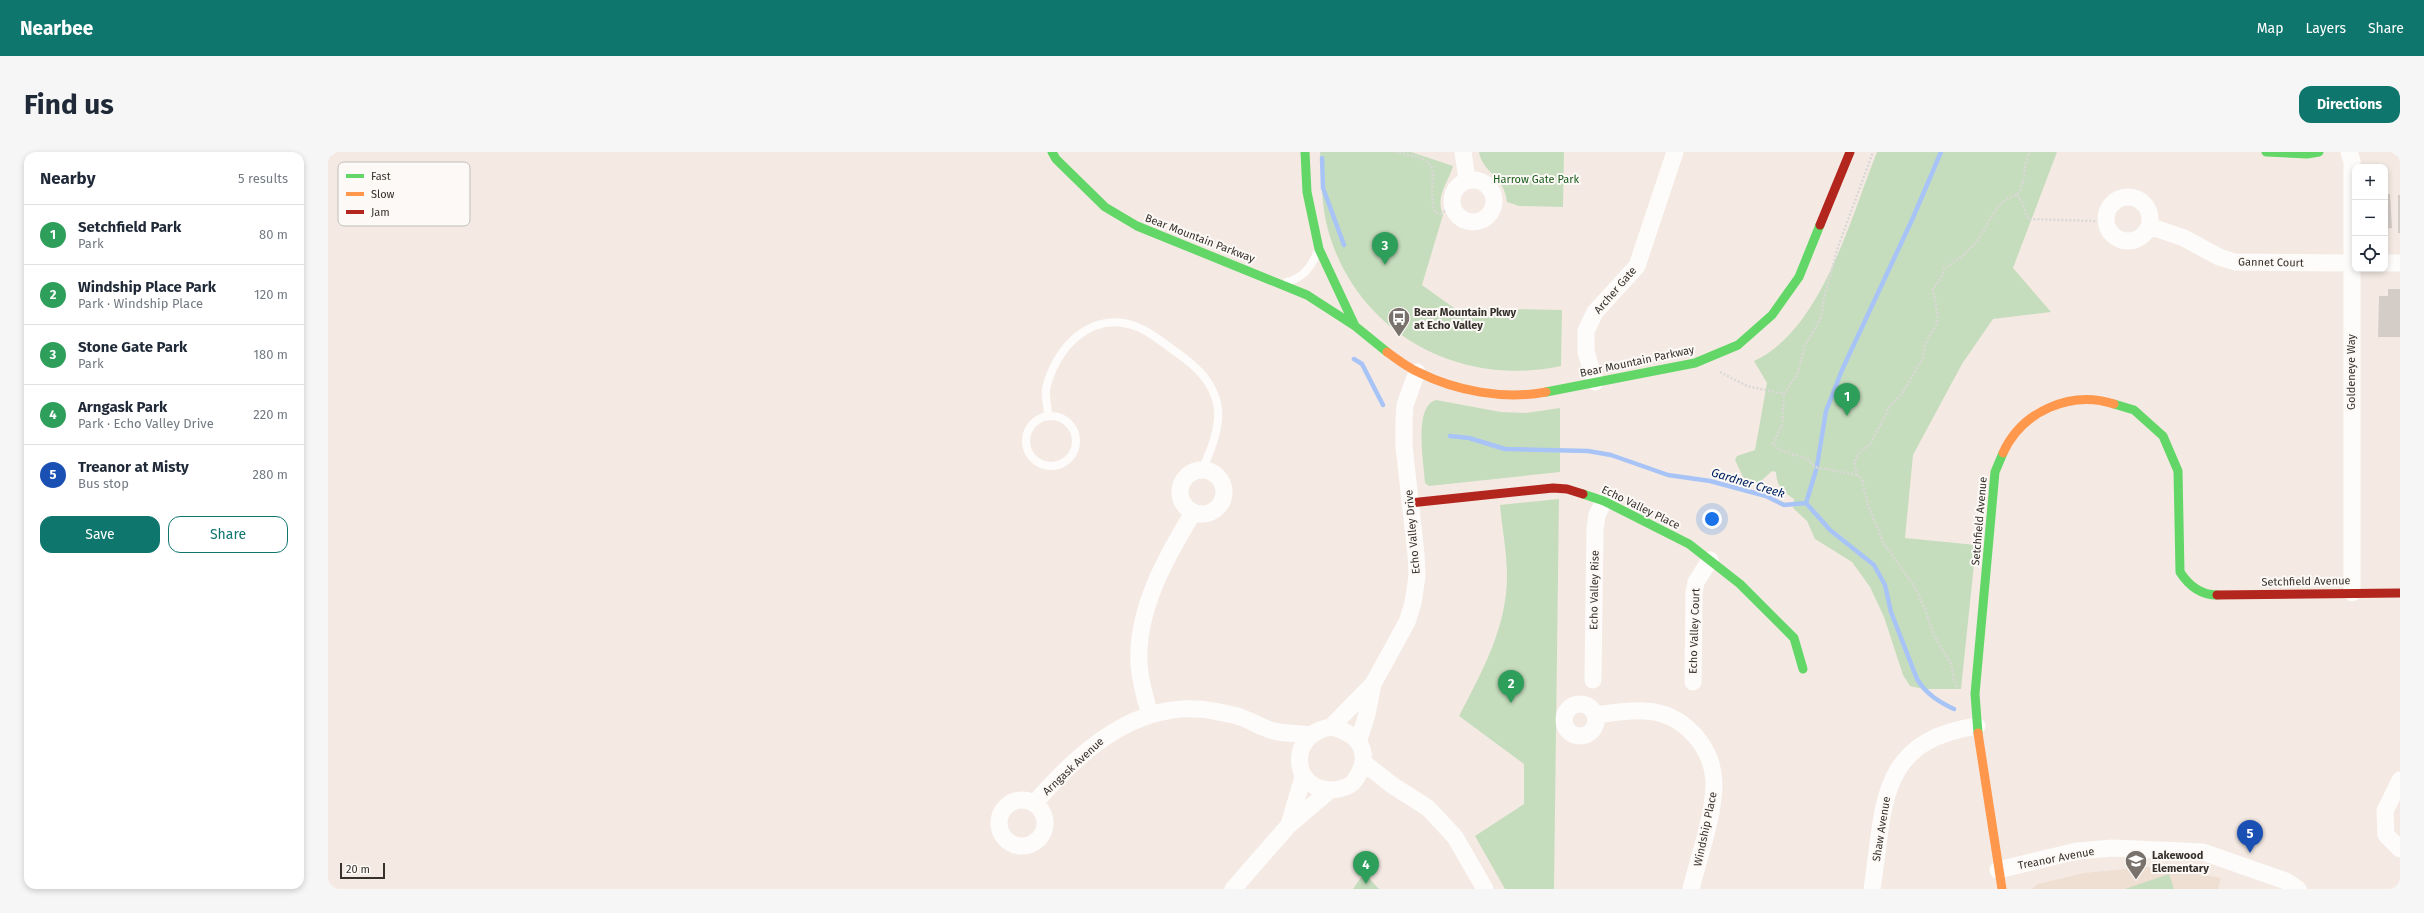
<!DOCTYPE html>
<meta charset="utf-8">
<style>
:root{--surface:#fff;--page:#f6f6f7;--text:#1f2937;--muted:#747a83;--line:#e0e1e3;--accent:#0f766e}
body{margin:0;font-family:"Fira Sans",sans-serif;background:var(--page);color:var(--text)}
.controls{position:absolute;right:12px;top:12px;display:grid;overflow:hidden;border-radius:8px;box-shadow:0 2px 6px #0003}
.controls button{width:36px;height:36px;display:grid;place-items:center;padding:0;border:0;border-bottom:1px solid var(--line);background:var(--surface);color:var(--text);font:20px sans-serif}
.scale{position:absolute;left:12px;bottom:10px;width:45px;box-sizing:border-box;padding-left:4px;border:2px solid #37312c;border-top:0;font-size:11px;line-height:14px;white-space:nowrap;color:#37312c;-webkit-text-stroke:3px #fcf9f6;paint-order:stroke}
.you{position:absolute;left:1384px;top:367px;width:14px;height:14px;margin:-10px;border:3px solid #fff;border-radius:50%;background:#1a73e8;box-shadow:0 0 0 6px #1a73e833}
.badge{display:grid;place-items:center;width:26px;height:26px;border-radius:50%;background:var(--accent);color:#fff;font-size:13px;font-weight:700}
.pin{position:absolute;translate:-50% -33px;filter:drop-shadow(0 1px 2px #0008)}
.pin::after{content:'';position:absolute;top:21px;width:14px;height:12px;background:inherit;clip-path:polygon(0 0,100% 0,50% 100%)}
.list{margin:0;padding:0;list-style:none}
h2{display:flex;justify-content:space-between;align-items:center;height:52px;margin:0;padding:0 16px;font-size:17px}
h2 small{font-size:13px;font-weight:400;color:var(--muted)}
.list li{display:grid;grid-template-columns:26px 1fr auto;gap:12px;align-items:center;box-sizing:border-box;height:60px;padding:0 16px;border-top:1px solid var(--line)}
.list b{display:block;font-size:15px;white-space:nowrap}
.list p{margin:0;font-size:13px;white-space:nowrap;color:var(--muted)}
.list em{font-size:13px;font-style:normal;color:var(--muted)}
.actions{display:flex;gap:8px;padding:12px 16px}
.actions a{flex:1;padding:9px 0;border:1px solid var(--accent);border-radius:12px;text-align:center;font-size:14px;color:var(--accent)}
.actions .main{background:var(--accent);color:#fff}
.icon{flex:none;width:22px;height:22px;fill:none;stroke:currentColor;stroke-width:2;stroke-linecap:round;stroke-linejoin:round}
.map{position:relative;flex:none;width:2072px;height:737px;overflow:hidden;border-radius:12px}
header{display:flex;align-items:center;gap:24px;box-sizing:border-box;height:56px;padding:0 20px;background:var(--accent);color:#fff}
header strong{font-size:19px}
nav{display:flex;gap:22px;margin-inline-start:auto;font-size:14px}
.intro{display:flex;align-items:center;justify-content:space-between;box-sizing:border-box;height:96px;padding:0 24px}
h1{margin:0;font-size:28px}
.button{padding:10px 18px;border-radius:12px;background:var(--accent);color:#fff;font-size:14px;font-weight:700}
main{display:flex;gap:24px;padding:0 24px}
aside{flex:1;background:var(--surface);border-radius:12px;box-shadow:0 2px 6px #0003}
.map>svg:first-child{display:block}
</style>
<header>
<strong>Nearbee</strong>
<nav><a>Map</a><a>Layers</a><a>Share</a></nav>
</header>
<div class="intro"><h1>Find us</h1><a class="button">Directions</a></div>
<main>
<aside>
<h2>Nearby<small>5 results</small></h2>
<ul class="list">
<li><span class="badge" style="background:#2e9e5b">1</span><div><b>Setchfield Park</b><p>Park</p></div><em>80 m</em></li>
<li><span class="badge" style="background:#2e9e5b">2</span><div><b>Windship Place Park</b><p>Park · Windship Place</p></div><em>120 m</em></li>
<li><span class="badge" style="background:#2e9e5b">3</span><div><b>Stone Gate Park</b><p>Park</p></div><em>180 m</em></li>
<li><span class="badge" style="background:#2e9e5b">4</span><div><b>Arngask Park</b><p>Park · Echo Valley Drive</p></div><em>220 m</em></li>
<li><span class="badge" style="background:#1a4fb4">5</span><div><b>Treanor at Misty</b><p>Bus stop</p></div><em>280 m</em></li>
</ul>
<div class="actions"><a class="main">Save</a><a>Share</a></div>
</aside>
<div class="map">
<svg width="2072" height="737" viewBox="0 0 2072 737">
<rect width="100%" height="100%" fill="#f4eae3"/>
<path fill="#efded2" d="M1819 715 1843 717 1893 726 1890 737H1704L1710 732 1756 721Z"/>
<path fill="#c6ddbd" d="M992 0H1083L1125 14C1120 32 1107 43 1115 63L1094 133 1126 156 1234 158 1233 214C1131 236 1029 181 1000 78 993 52 994 27 992 0Z
M1151 0H1236L1235 55 1191 54 1179 50C1176 23 1155 22 1151 0Z
M1549 0H1729L1685 116 1723 160 1665 167 1634 212 1585 303 1577 386 1648 393 1633 537H1595L1582 534 1575 523 1556 465 1542 435 1524 410 1487 387 1479 369 1465 356 1466 347C1454 339 1449 335 1448 320L1444 319 1432 330 1425 332 1415 325 1407 308 1409 304 1427 298 1439 231 1426 209C1494 178 1523 64 1549 0Z
M1108 248 1173 260 1198 261 1232 256V320L1101 334 1097 331C1096 312 1085 254 1108 248Z
M1231 347 1226 737H1177L1147 684 1196 652V612L1131 564C1154 520 1179 475 1179 424 1179 400 1174 376 1172 353Z
M1036 721 1051 737H1025Z
M1841 722 1846 737H1797Z"/>
<g fill="none" stroke-linecap="round" stroke-linejoin="round">
<path stroke="#a8c4f7" stroke-width="4.5" d="M994 6 995 36 1016 93
M1026 207 1034 212 1055 253
M1122 284 1141 286 1177 297 1260 299 1283 303 1340 323 1382 329 1438 344 1456 353 1478 351 1502 378 1546 413 1557 433 1563 460 1589 527C1598 542 1611 550 1626 557
M1489 314 1498 259 1514 218 1584 68 1613 0
M1478 351 1488 318"/>
</g>
<path fill="#d4ccc6" d="M2057 42H2062L2064 76 2057 77Z
M2070 43H2072V81H2070Z
M2060 137H2072V185H2050L2051 144H2060Z"/>
<g fill="none" stroke-linecap="round" stroke-linejoin="round">
<path stroke="#dad8d6" stroke-width="2.5" stroke-dasharray="2 2" stroke-linecap="butt" d="M1067 0C1125 9 1096 23 1107 61L1112 62 1124 55
M1689 43 1695 52 1700 67 1767 69 1777 67
M1392 220 1419 234 1456 242
M1529 323 1487 315 1480 307 1452 298 1445 292 1454 273 1456 242 1469 223 1477 194 1493 165 1496 146 1510 95 1545 0
M1629 535 1627 532 1623 512 1606 484 1597 457 1586 434 1555 390 1540 353 1534 328 1529 323 1526 312 1530 302 1543 291 1562 254 1573 243 1595 206 1597 192 1608 174 1610 165 1605 137 1614 124 1616 116C1629 109 1642 98 1651 86 1663 70 1667 48 1689 43 1699 30 1694 13 1702 0"/>
<path stroke="#fdfcfb" stroke-width="8" d="M959 130C975 126 983 115 989 101
M720 264C720 256 717 245 718 237 727 196 763 158 807 174 822 179 835 191 848 200 868 214 887 231 890 257 892 277 882 300 874 318
M698 289a25 25 0 1 1 50 0a25 25 0 1 1-50 0Z"/>
<path stroke="#fdfcfb" stroke-width="17" d="M1135 0 1139 27
M2021 0 2024 9V441
M1124 49a21 21 0 1 1 42 0a21 21 0 1 1-42 0Z
M1778 67a22 22 0 1 1 44 0a22 22 0 1 1-44 0Z
M1821 74 1856 86 1891 105 1907 110 2027 111
M2057 111H2072
M1267 230 1258 200V179L1267 160 1309 114 1347 0
M852 340a22 22 0 1 1 44 0a22 22 0 1 1-44 0Z
M1265 528 1267 377 1269 363 1276 349
M1365 530 1366 441 1368 430 1382 408
M1236 568a16 16 0 1 1 32 0a16 16 0 1 1-32 0Z
M822 563C817 546 812 529 811 512 808 458 838 405 865 361
M1268 563C1284 561 1300 558 1316 559 1355 560 1386 595 1386 633 1385 667 1371 704 1363 737
M1003 575 1045 532 1079 470 1085 451 1089 424 1088 402 1076 294V270L1077 253 1089 220
M1003 575C1032 582 1045 601 1027 628 1024 633 1016 636 1011 637 965 646 955 583 1003 575Z
M1031 588 1039 562 1045 532
M1035 610 1064 633 1100 656 1127 685 1157 737
M2072 628 2057 659 2058 683 2072 697
M671 671a23 23 0 1 1 46 0a23 23 0 1 1-46 0Z
M706 652C751 599 811 545 886 559 894 561 904 562 912 565 924 569 934 576 946 579 957 582 970 581 982 583
M961 673 975 625
M1670 718 1749 699 1785 696 1875 700 1958 729 1970 737
M905 737 961 673 1001 639
M1544 737C1557 655 1548 589 1649 574"/>
<path stroke="#63d668" stroke-width="9" d="M724 0 728 7 777 55 809 74 979 143 1027 174 1059 200
M977 0 979 40 991 97 1027 174
M1938 0 1979 2 1991 0
M1218 240 1367 211 1410 193 1444 163 1471 125 1492 73
M1786 252 1806 258 1835 284 1850 319 1852 420C1861 434 1872 443 1889 443
M1255 342 1276 349 1361 392 1412 432 1466 486 1475 517
M1650 581 1647 542 1667 320 1675 301"/>
<path stroke="#ff974d" stroke-width="9" d="M1059 200C1069 207 1079 215 1090 220 1128 239 1176 248 1218 240
M1675 301C1694 259 1743 238 1786 252
M1650 581 1674 737"/>
<path stroke="#b3261e" stroke-width="9" d="M1492 73 1522 0
M1082 351 1225 336 1239 337 1255 342
M1889 443 2072 441"/>
</g>
<defs>
<g id="bus-pin" transform="scale(1.15)"><path d="M0 17L-7.5 6A9.5 9.5 0 1 1 7.5 6Z" fill="#79726c" stroke="#fcf9f6"/><path d="M-5-6H5V4H4V6H2V4H-2V6H-4V4H-5ZM-3.5-4V0h7V-4ZM-3.5 1.2v1.5H-2V1.2ZM2 1.2v1.5H3.5V1.2Z" fill="#fff"/></g>
<g id="school-pin" transform="scale(1.15)"><path d="M0 17L-7.5 6A9.5 9.5 0 1 1 7.5 6Z" fill="#79726c" stroke="#fcf9f6"/><path d="M0-5L7-2L0 1L-7-2ZM-4 1L0 2.5L4 1V4Q0 6-4 4Z" fill="#fff"/></g>
</defs>
<g fill-rule="evenodd">
<use href="#bus-pin" x="1071" y="166"/>
<use href="#school-pin" x="1808" y="709"/>
</g>
<g text-anchor="middle" stroke-width="4" stroke-linejoin="round" paint-order="stroke">
<g font-size="11" fill="#185b19" stroke="#fcf9f6">
<text x="1208" y="31">Harrow Gate Park</text>
</g>
<g font-size="11" fill="#37312c" stroke="#fcf9f6">
<text transform="translate(872 86) rotate(21)" y="4">Bear Mountain Parkway</text>
<text transform="translate(1943 110) rotate(1)" y="4">Gannet Court</text>
<text transform="translate(1287 138) rotate(-49)" y="4">Archer Gate</text>
<text transform="translate(1309 209) rotate(-12)" y="4">Bear Mountain Parkway</text>
<text transform="translate(2023 220) rotate(-90)" y="4">Goldeneye Way</text>
<text transform="translate(1313 355) rotate(26)" y="4">Echo Valley Place</text>
<text transform="translate(1651 369) rotate(-85)" y="4">Setchfield Avenue</text>
<text transform="translate(1084 380) rotate(-95)" y="4">Echo Valley Drive</text>
<text transform="translate(1978 429) rotate(-1)" y="4">Setchfield Avenue</text>
<text transform="translate(1266 438) rotate(-89)" y="4">Echo Valley Rise</text>
<text transform="translate(1366 479) rotate(-88)" y="4">Echo Valley Court</text>
<text transform="translate(745 614) rotate(-43)" y="4">Arngask Avenue</text>
<text transform="translate(1377 677) rotate(-78)" y="4">Windship Place</text>
<text transform="translate(1553 677) rotate(-81)" y="4">Shaw Avenue</text>
<text transform="translate(1728 706) rotate(-11)" y="4">Treanor Avenue</text>
</g>
<g font-size="11" font-weight="bold" fill="#37312c" stroke="#fcf9f6" text-anchor="start">
<text x="1086" y="164">Bear Mountain Pkwy<tspan x="1086" dy="13">at Echo Valley</tspan></text>
<text x="1824" y="707">Lakewood<tspan x="1824" dy="13">Elementary</tspan></text>
</g>
<g font-size="12" font-style="italic" fill="#022363" stroke="#fcf9f6">
<text transform="translate(1420 331) rotate(17)" y="4">Gardner Creek</text>
</g>
</g>
<rect x="10" y="10" width="132" height="64" rx="6" fill="#fcf9f6" stroke="#c1bdb9" stroke-width="1"/>
<rect x="18" y="22" width="18" height="4" fill="#63d668"/>
<rect x="18" y="40" width="18" height="4" fill="#ff974d"/>
<rect x="18" y="58" width="18" height="4" fill="#b3261e"/>
<g font-size="11" fill="#37312c">
<text x="43" y="28">Fast</text>
<text x="43" y="46">Slow</text>
<text x="43" y="64">Jam</text>
</g>
</svg>
<div class="controls">
<button>+</button>
<button>−</button>
<button><svg class="icon" aria-label="locate" viewBox="0 0 24 24"><circle cx="12" cy="12" r="6"/><path d="M12 2v4M12 18v4M2 12h4M18 12h4"/></svg></button>
</div>
<div class="scale">20 m</div>
<div class="you"></div>
<div class="pin badge" style="left:1519px;top:264px;background:#2e9e5b">1</div>
<div class="pin badge" style="left:1183px;top:551px;background:#2e9e5b">2</div>
<div class="pin badge" style="left:1057px;top:113px;background:#2e9e5b">3</div>
<div class="pin badge" style="left:1038px;top:732px;background:#2e9e5b">4</div>
<div class="pin badge" style="left:1922px;top:701px;background:#1a4fb4">5</div>
</div>
</main>
